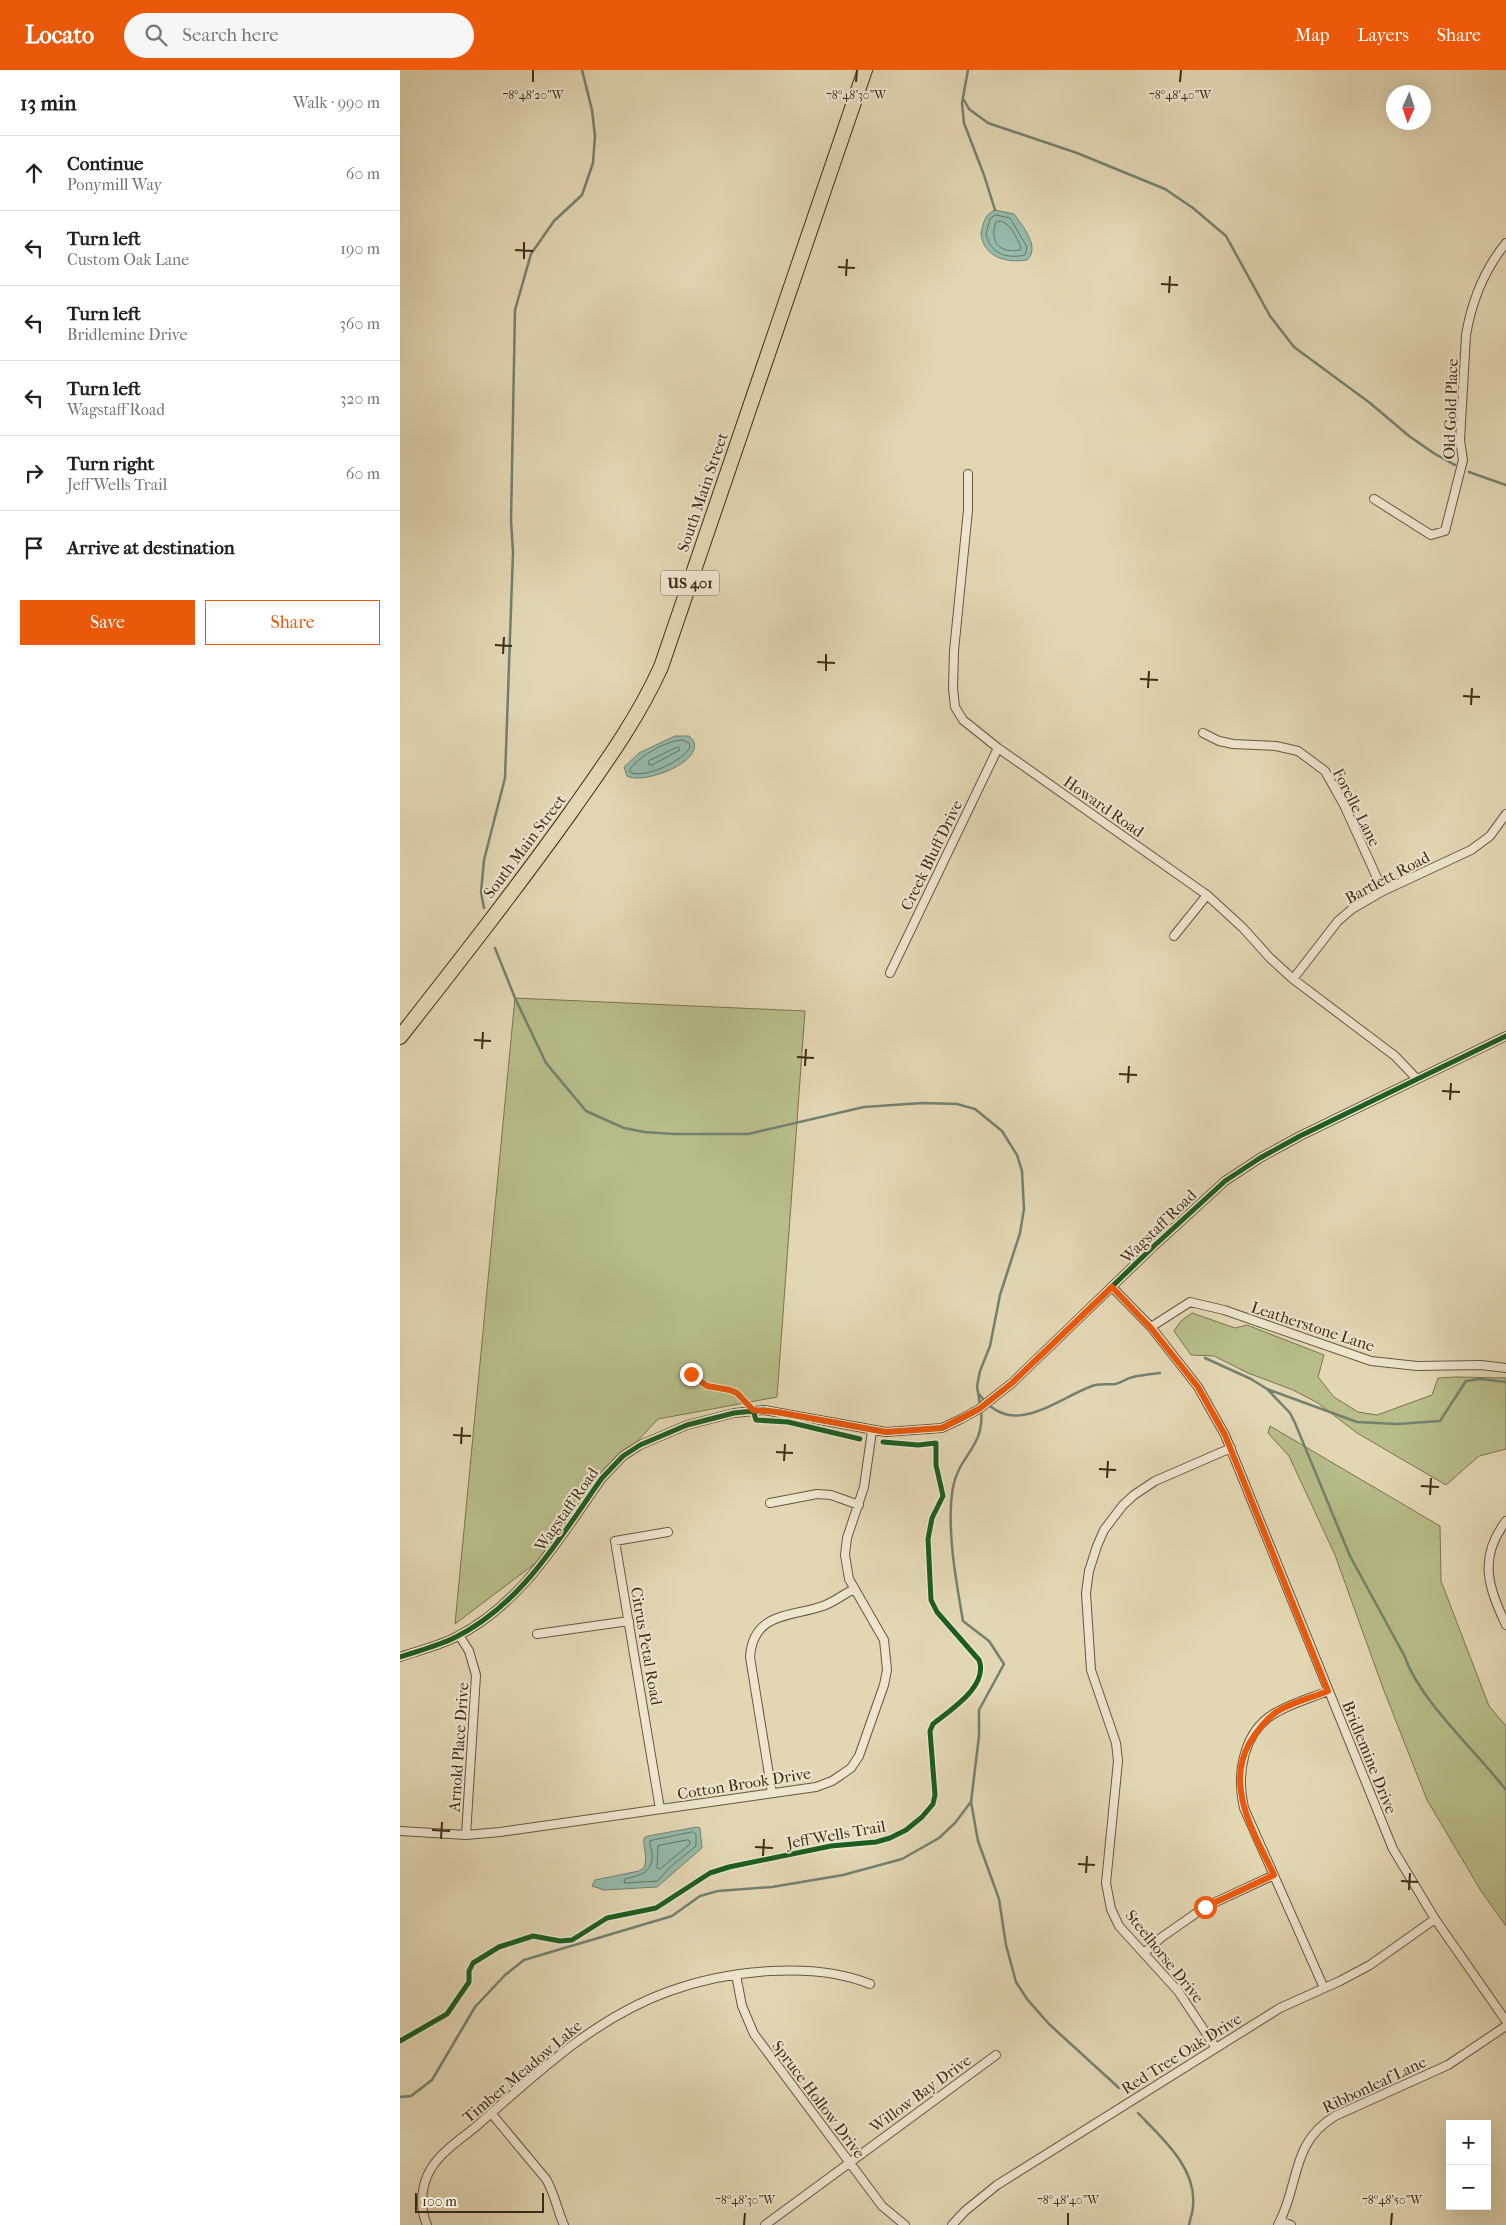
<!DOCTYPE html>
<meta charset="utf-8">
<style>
:root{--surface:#fff;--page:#f6f6f6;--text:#202124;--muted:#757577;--line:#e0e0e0;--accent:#ea580c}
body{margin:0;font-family:"IM FELL French Canon",serif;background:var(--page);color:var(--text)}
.controls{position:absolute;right:15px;bottom:15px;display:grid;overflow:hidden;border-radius:0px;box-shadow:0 5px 20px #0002}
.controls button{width:45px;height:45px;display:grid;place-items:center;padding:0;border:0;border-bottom:1px solid var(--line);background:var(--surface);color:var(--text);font:25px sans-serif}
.compass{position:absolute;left:986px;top:15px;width:45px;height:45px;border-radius:50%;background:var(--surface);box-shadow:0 5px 20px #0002;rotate:183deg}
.scale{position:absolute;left:15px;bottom:12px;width:129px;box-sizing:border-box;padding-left:5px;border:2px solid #402c15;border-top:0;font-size:14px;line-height:18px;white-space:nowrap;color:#402c15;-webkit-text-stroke:4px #ede5ce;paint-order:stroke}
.stop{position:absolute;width:15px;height:15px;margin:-11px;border:4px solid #ea580c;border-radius:50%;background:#fff}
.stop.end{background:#ea580c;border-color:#fff;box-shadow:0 1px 5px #0008}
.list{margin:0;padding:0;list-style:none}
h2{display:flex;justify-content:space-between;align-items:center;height:65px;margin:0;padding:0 20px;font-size:21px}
h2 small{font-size:16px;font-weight:400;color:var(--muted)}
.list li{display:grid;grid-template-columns:32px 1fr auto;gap:15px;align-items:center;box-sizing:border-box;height:75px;padding:0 20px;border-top:1px solid var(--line)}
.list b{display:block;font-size:19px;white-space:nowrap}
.list p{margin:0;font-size:16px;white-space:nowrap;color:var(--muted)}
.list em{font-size:16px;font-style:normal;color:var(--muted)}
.actions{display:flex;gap:10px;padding:15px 20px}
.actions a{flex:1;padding:11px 0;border:1px solid var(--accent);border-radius:0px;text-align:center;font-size:18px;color:var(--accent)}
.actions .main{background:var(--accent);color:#fff}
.icon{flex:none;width:28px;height:28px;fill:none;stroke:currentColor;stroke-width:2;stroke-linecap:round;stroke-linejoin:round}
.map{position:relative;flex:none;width:1106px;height:2155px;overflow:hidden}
header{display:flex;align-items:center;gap:30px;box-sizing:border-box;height:70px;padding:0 25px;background:var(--accent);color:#fff}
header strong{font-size:24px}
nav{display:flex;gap:28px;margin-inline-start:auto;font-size:18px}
.search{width:350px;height:45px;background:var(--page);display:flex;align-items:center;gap:12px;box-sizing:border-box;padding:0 18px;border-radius:28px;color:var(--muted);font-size:19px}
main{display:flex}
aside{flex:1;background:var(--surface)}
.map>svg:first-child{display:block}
</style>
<header>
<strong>Locato</strong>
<div class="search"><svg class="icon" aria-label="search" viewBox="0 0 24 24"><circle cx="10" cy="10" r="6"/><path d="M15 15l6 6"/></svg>Search here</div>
<nav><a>Map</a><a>Layers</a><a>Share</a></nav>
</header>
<main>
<aside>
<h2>13 min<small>Walk · 990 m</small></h2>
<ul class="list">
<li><svg class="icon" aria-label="ahead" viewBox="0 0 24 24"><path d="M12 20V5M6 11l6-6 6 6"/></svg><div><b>Continue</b><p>Ponymill Way</p></div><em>60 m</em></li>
<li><svg class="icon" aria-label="left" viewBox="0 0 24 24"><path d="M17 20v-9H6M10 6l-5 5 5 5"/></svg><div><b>Turn left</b><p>Custom Oak Lane</p></div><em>190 m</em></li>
<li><svg class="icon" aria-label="left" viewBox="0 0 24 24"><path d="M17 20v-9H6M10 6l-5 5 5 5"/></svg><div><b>Turn left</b><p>Bridlemine Drive</p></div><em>360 m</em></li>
<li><svg class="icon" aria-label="left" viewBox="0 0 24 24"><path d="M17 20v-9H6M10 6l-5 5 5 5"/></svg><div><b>Turn left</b><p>Wagstaff Road</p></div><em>320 m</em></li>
<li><svg class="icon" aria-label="right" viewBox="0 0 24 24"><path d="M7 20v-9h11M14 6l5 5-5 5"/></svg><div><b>Turn right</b><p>Jeff Wells Trail</p></div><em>60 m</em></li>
<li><svg class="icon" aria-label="arrive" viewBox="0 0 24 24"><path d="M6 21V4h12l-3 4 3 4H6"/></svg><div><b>Arrive at destination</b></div></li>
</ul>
<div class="actions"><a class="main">Save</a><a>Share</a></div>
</aside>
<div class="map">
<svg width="1106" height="2155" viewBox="0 0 1106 2155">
<rect width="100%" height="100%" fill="#e3d7b3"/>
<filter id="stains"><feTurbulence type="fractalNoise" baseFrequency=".004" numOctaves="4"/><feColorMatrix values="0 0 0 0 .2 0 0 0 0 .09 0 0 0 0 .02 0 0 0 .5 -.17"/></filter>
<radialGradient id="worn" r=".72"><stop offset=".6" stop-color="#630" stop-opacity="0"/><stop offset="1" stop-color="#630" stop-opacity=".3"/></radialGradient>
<path fill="#b8bd89" stroke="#7c744f" d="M115 928 405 941 377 1327 258 1349 193 1419 141 1489 55 1554Z
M792 1243 835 1258 847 1255 924 1285 918 1307 934 1327 958 1342 977 1345 1032 1325 1038 1308 1056 1307 1106 1308V1379L1079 1386 1046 1415 957 1363 918 1333 893 1320 848 1303 814 1286 791 1285 774 1261 781 1251Z
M870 1356 1040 1456 1041 1511 1089 1636 1106 1656V1856L1081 1821 1027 1730 983 1618 935 1485 889 1386 868 1363Z"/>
<path fill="#95baab" stroke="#73816f" d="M595 140 614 144C622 155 641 177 627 190 607 193 584 188 581 164 583 153 585 144 595 140Z
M275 666H289L293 670C305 692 243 715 227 706L224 697 239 683Z
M297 1757 300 1758 302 1778 257 1817 204 1820 192 1816 195 1810 239 1801 244 1798C248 1786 243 1779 244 1768L248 1766Z"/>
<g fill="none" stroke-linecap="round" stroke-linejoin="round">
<path stroke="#6a7360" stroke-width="1" d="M596 145 610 148 627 177 625 185C607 189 590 184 586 164L590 149Z
M601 151C612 155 616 167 621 177L620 180C599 184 589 171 596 152Z
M282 670 289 673 290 677C285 690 243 710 230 702V699C240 686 265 671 282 670Z
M278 677 280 680 252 695 248 694 249 691Z
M293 1762 296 1764V1776L269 1798 258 1811 224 1813 225 1809C241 1805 254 1802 252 1782 251 1777 249 1775 250 1771Z
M288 1770 290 1771V1774L260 1799 257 1798 258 1776Z"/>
<path stroke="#73816f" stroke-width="2.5" d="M568 0 562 33 564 53 584 105 595 140
M564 30 569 39 588 53 677 83 765 119 793 138 826 166 870 246 894 277 970 333 1009 366 1035 384 1055 395
M1069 402 1106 415
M84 838 81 822 84 790 105 708 113 482 111 451 115 240 131 184 154 151 182 125 193 93 195 66 192 40 182 0
M95 878 115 928 146 993 186 1041 224 1058 244 1062 274 1064H348L464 1037 522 1033 557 1034 575 1039 602 1061 617 1085 622 1101 624 1139 620 1163 600 1225 590 1276 580 1301 577 1316 580 1335
M805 1288 851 1309 867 1319 957 1352 997 1354 1040 1351 1066 1311 1080 1309 1106 1312
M867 1319 890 1343 895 1353 950 1486 1005 1587C1020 1631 1077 1682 1106 1720
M579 1324C612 1370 654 1330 692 1316 699 1313 708 1315 715 1314 721 1313 727 1308 733 1307 741 1305 751 1304 760 1303
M581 1340C585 1377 559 1385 553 1417 546 1458 556 1510 563 1551L589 1571 604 1594 579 1640V1666L571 1732 578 1771 599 1829 606 1875 616 1912 627 1929 649 1954 719 2018
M0 2027 11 2026 32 2010 75 1937 105 1905 124 1890 272 1846 300 1826 318 1821 372 1817 443 1805 502 1789 539 1768 555 1753 570 1733
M738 2043C762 2068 797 2098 793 2136 793 2142 790 2149 789 2155"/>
<g stroke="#69573c" stroke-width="10">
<path id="street" d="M568 404V440L554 581 553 618 555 637 563 650 598 678 807 825 843 858 870 888 893 909 995 986 1016 1008
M974 429 1031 465 1045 461 1063 390 1060 370 1066 265C1072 230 1084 200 1106 173
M803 663 819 671 833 674 876 676 898 681 925 701 944 735 983 821
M774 866 807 825
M490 903 598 678
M893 909 938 851 952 839 983 821 1071 780 1090 766 1106 744
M712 1217 751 1257 798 1317 825 1365 993 1779 1035 1849 1106 1951
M751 1257 790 1232 824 1240 971 1291 1017 1296 1081 1295 1106 1298
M370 1433 417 1424 431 1425 459 1435
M1106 1451C1078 1488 1088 1516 1106 1555
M137 1564 229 1551
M59 1565 69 1581 76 1605 66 1765
M0 1587C18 1581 37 1576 54 1568 122 1535 160 1467 202 1408L223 1386 240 1375 287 1355 334 1343 364 1340 486 1362 542 1358 561 1349 579 1339 612 1313 754 1176 825 1111 860 1088 900 1066 1106 966
M372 1723 350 1587C353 1542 391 1547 423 1536 434 1532 444 1524 454 1519
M260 1739 215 1471 268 1462
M0 1761 66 1765 100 1762 416 1717 432 1711 441 1705 451 1698 459 1686 484 1615 487 1600 484 1570 449 1509 445 1485 447 1468 464 1417 472 1361
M745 1882 762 1867 805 1837 874 1805
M336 1905 342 1936 354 1964 482 2136 505 2155
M924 1918 844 1738C836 1704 843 1660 877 1642 893 1633 911 1628 928 1621
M816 1978 778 1921 719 1856 711 1839 706 1813 718 1691 716 1673 691 1600 686 1523 689 1501 697 1476 704 1460 723 1435 734 1425 755 1411 831 1378
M91 2043 146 2109C155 2124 157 2140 164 2155
M880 2151 891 2155
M27 2155C19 2137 21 2114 32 2097 43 2080 64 2067 79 2054 138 2002 196 1947 270 1921 327 1900 414 1891 470 1914
M365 2155 596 1985
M552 2155 565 2141 597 2115 880 1938 940 1911 970 1895 1035 1849
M878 2155C900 2115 890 2073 935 2046L1048 1995 1106 1956"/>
</g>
<g stroke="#402c15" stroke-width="16">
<path id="highway" d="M0 967C58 893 116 819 171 742 204 695 237 650 261 597L465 0"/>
</g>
<use href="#street" stroke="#ede5ce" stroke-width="8"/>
<use href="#highway" stroke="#e3d7b3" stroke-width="14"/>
<g stroke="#ede5ce" stroke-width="8">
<path id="cycleway" d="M291 1304 307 1316 330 1320 337 1323 353 1340 356 1350 388 1352 460 1369
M0 1587C18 1581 37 1576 54 1568 122 1535 160 1467 202 1408L223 1386 240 1375 287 1355 334 1343 364 1340 486 1362 542 1358 561 1349 579 1339 612 1313 754 1176 825 1111 860 1088 900 1066 1106 966
M0 1971 47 1944 69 1912V1901L73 1893 99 1877 133 1866 160 1871 172 1870 207 1848 256 1838 310 1803 329 1797 431 1776 476 1772 490 1768 506 1760 522 1747 533 1734 535 1725 530 1661 533 1654C550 1640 589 1616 579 1590L537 1542 531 1530 528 1469 532 1448 543 1426 536 1395V1373L518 1375 483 1372"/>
</g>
<use href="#cycleway" stroke="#1b5e20" stroke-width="5"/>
</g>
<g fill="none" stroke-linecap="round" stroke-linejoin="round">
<path stroke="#ea580c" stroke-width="6" d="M291 1304 307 1316 330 1320 337 1323 353 1340 377 1342 486 1362 542 1358 579 1339 612 1313 712 1217 751 1258 798 1317 825 1365 928 1621C911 1628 889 1633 875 1643 864 1651 857 1661 850 1672 824 1717 855 1764 874 1805L805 1837"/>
</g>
<path fill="none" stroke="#402c15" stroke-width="2" d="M133 12V0M456 12 457 0M780 12 781 0M115 180 133 181M124 189V172M438 197 455 198M446 206 447 189M761 214 778 215M769 223 770 206M95 575 112 576M103 584 104 567M417 592 435 593M426 601V584M740 609 758 610M748 618 749 601M1063 626 1080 627M1071 635 1072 618M74 970 91 971M82 979 83 962M397 987 414 988M405 996 406 979M719 1004 737 1005M728 1013 729 996M1042 1021 1060 1022M1050 1030 1051 1013M53 1365 71 1366M61 1374 62 1357M376 1382 393 1383M384 1391 385 1374M699 1399 716 1400M707 1408 708 1391M1021 1416 1039 1417M1030 1425 1031 1408M32 1760 50 1761M41 1769 42 1752M355 1777 373 1778M363 1786 364 1769M678 1794 695 1795M686 1803 687 1786M1001 1811 1018 1812M1009 1820 1010 1803M344 2155 345 2143M668 2155V2143M991 2155 992 2143"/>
<g text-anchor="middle" stroke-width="4" stroke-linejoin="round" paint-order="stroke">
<rect fill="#ede5ce" stroke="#74644c" stroke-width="1" x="261" y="500.5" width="58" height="25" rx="4"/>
<g font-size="15" font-weight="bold" fill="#402c15">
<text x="290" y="518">US 401</text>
</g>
<g font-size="16" fill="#402c15" stroke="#ede5ce">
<text transform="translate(1050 339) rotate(-88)" y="6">Old Gold Place</text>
<text transform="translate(302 422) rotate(-71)" y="6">South Main Street</text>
<text transform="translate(704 736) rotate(35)" y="6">Howard Road</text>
<text transform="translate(957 737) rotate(63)" y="6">Forelle Lane</text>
<text transform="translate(124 776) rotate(-53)" y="6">South Main Street</text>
<text transform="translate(531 785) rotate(-64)" y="6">Creek Bluff Drive</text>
<text transform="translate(987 807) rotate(-28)" y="6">Bartlett Road</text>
<text transform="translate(758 1156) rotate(-44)" y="6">Wagstaff Road</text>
<text transform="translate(913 1256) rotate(18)" y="6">Leatherstone Lane</text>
<text transform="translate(166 1439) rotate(-55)" y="6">Wagstaff Road</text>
<text transform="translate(247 1576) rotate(80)" y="6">Citrus Petal Road</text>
<text transform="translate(58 1677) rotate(-86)" y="6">Arnold Place Drive</text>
<text transform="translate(970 1687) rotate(68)" y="6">Bridlemine Drive</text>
<text transform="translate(344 1713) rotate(-9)" y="6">Cotton Brook Drive</text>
<text transform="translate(436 1764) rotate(-10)" y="6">Jeff Wells Trail</text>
<text transform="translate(765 1886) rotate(51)" y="6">Steelhorse Drive</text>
<text transform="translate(781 1983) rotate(-32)" y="6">Red Tree Oak Drive</text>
<text transform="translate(122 2001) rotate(-40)" y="6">Timber Meadow Lake</text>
<text transform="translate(974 2014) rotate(-25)" y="6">Ribbonleaf Lane</text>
<text transform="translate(520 2023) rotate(-36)" y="6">Willow Bay Drive</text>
<text transform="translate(419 2029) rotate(53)" y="6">Spruce Hollow Drive</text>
</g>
</g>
<g font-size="12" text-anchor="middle" fill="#402c15" stroke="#ede5ce" stroke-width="4" stroke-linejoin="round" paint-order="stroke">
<text x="133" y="29">78°48'20"W</text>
<text x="456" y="29">78°48'30"W</text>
<text x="780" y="29">78°48'40"W</text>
<text x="345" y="2134">78°48'30"W</text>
<text x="668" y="2134">78°48'40"W</text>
<text x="992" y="2134">78°48'50"W</text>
</g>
<rect width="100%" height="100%" filter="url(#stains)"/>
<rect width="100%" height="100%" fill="url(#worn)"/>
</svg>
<div class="controls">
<button>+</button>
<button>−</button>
</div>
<svg class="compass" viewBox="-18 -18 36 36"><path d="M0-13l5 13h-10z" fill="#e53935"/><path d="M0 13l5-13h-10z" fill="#757577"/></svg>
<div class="scale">100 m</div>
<div class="stop" style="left:805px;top:1837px"></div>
<div class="stop end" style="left:291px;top:1304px"></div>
</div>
</main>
